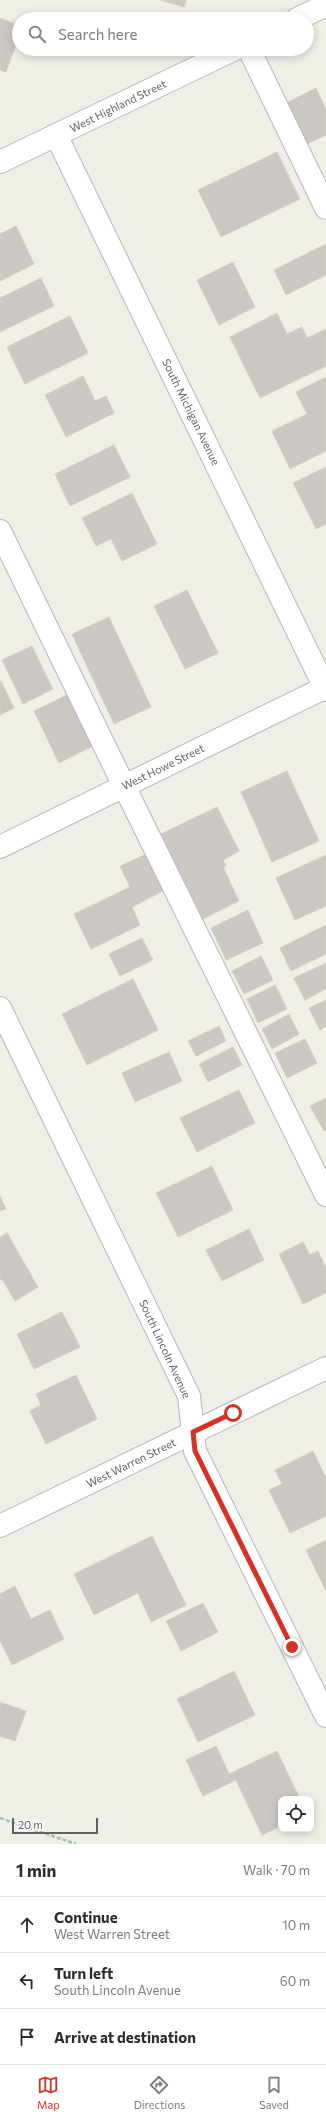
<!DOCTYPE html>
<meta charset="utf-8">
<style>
:root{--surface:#fff;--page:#f7f7f7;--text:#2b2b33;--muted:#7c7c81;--line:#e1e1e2;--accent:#d93025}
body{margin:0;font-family:Commissioner,sans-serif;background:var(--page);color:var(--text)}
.controls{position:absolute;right:12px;bottom:12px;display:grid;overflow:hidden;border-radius:8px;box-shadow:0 2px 10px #0003}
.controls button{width:36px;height:36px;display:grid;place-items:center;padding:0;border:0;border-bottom:1px solid var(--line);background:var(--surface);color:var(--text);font:20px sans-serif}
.scale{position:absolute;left:12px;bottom:10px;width:86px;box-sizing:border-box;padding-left:4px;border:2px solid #5f6166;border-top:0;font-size:11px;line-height:14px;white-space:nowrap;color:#5f6166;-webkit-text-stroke:3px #fff;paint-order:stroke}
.stop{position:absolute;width:12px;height:12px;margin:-9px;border:3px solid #d93025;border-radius:50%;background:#fff}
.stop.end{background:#d93025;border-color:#fff;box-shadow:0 1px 4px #0008}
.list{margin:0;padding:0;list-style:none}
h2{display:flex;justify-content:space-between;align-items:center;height:52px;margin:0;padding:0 16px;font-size:17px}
h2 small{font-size:13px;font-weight:400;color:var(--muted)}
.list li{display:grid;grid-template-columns:26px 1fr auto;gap:12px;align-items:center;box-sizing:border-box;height:56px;padding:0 16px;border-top:1px solid var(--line)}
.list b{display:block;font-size:15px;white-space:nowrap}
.list p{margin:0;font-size:13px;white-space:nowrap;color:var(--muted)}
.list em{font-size:13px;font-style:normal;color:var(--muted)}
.icon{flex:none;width:22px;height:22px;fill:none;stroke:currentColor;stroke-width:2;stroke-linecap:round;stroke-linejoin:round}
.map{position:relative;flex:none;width:326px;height:1844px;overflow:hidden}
.search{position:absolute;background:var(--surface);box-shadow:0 2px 10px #0003;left:12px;right:12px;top:12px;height:44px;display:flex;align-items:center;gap:10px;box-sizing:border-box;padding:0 14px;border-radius:22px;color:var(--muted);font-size:15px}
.sheet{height:220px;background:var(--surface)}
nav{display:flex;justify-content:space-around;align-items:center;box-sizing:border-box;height:56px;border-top:1px solid var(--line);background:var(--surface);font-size:11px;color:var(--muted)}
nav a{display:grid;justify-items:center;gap:2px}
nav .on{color:var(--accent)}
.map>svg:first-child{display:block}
</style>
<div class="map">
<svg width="326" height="1844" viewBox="0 0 326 1844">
<rect width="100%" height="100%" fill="#efeee7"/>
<path fill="#cbc8c4" stroke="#d4d0c6" d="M160 0H186L184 7Z
M0 18 19 25V36L6 72 0 70Z
M316 88 326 109V135L299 148 278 107Z
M277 152 300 199 221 237 198 190Z
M16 226 34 264 0 281V234Z
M326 244V275L286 295 274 270Z
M233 262 255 307 219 325 197 280Z
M41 278 54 306 0 332V298Z
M277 313 287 334 302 327 307 338 326 329V366L260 398 230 337Z
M70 316 88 353 25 384 7 347Z
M83 376 95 401 106 396 114 413 66 437 45 395Z
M326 377V451L290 469 272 431 307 414 296 392Z
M114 445 130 477 70 506 55 474Z
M326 467V524L316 529 293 483Z
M132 493 157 544 122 561 111 539 96 546 82 518Z
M187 590 218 653 185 669 154 606Z
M109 617 151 707 114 724 72 634Z
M32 646 53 689 23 704 2 660Z
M1 681 14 708 0 715V682Z
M69 694 95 745 59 763 34 711Z
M287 771 319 841 272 862 241 792Z
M217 807 239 851 223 860 226 866 223 867 239 901 203 919 161 834Z
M147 854 165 890 132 907 140 925 91 949 74 914 130 887 120 866Z
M326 855V906L295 920 276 878Z
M248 910 263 943 226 960 211 928Z
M326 925V954L291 971 280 948Z
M142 938 153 960 120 976 109 954Z
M261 956 273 980 244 994 232 971Z
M326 963V989L305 1000 294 978Z
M133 979 158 1030 87 1065 62 1014Z
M275 985 287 1009 258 1023 247 999Z
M326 1000V1026L320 1030 309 1008Z
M289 1014 299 1034 272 1049 262 1029Z
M219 1026 226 1041 196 1056 188 1041Z
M305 1039 317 1063 287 1078 275 1053Z
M233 1047 242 1065 208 1082 199 1064Z
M169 1052 182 1081 135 1102 122 1073Z
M239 1090 255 1123 197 1152 180 1118Z
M326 1098V1130L324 1131 310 1106Z
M212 1166 233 1210 178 1237 156 1193Z
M0 1196 6 1209 0 1211Z
M249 1229 264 1260 222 1281 206 1250Z
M7 1233 38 1287 15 1301 2 1279 0 1280V1237Z
M303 1242 310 1255 318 1251 326 1268V1293L303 1304 279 1254Z
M62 1312 80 1347 34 1369 17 1334Z
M76 1375 97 1419 46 1444 30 1411 41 1405 36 1394Z
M313 1451 326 1478V1516L290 1533 269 1490 282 1484 275 1470Z
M152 1536 186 1605 151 1622 138 1593 94 1615 74 1574Z
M326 1540V1591L306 1550Z
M15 1586 31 1619 50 1610 64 1639 12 1665 0 1641V1594Z
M203 1603 218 1632 181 1651 166 1621Z
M234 1671 255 1715 198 1742 177 1699Z
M0 1702 26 1711 15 1741 0 1736Z
M216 1746 229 1774 277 1751 300 1799H281V1826L262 1835 236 1780 203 1796 186 1760Z"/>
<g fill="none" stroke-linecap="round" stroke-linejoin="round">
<g stroke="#b4b6ba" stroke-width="24">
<path id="minor" d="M297 19 326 5
M249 49 326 208
M56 135 326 690
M0 162 235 49
M0 531 124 786 326 1195
M0 847 326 687
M0 1008 189 1396 195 1451 326 1716
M0 1526 326 1368"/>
</g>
<path stroke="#9fc2ac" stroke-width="2.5" stroke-dasharray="4 2" stroke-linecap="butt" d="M0 1818 76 1844"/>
<use href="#minor" stroke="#fff" stroke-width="22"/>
</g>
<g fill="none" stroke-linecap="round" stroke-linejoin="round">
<path stroke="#d93025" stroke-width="5" d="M233 1413 193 1432 195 1451 292 1647"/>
</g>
<g text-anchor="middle" stroke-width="3.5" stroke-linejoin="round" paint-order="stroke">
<g font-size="11" fill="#5f6166" stroke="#fff">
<text transform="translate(118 106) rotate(-26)" y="4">West Highland Street</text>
<text transform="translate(191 412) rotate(64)" y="4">South Michigan Avenue</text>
<text transform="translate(163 767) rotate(-26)" y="4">West Howe Street</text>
<text transform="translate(165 1349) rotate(65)" y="4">South Lincoln Avenue</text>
<text transform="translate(131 1463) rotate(-26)" y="4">West Warren Street</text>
</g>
</g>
</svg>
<div class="controls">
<button><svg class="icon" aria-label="locate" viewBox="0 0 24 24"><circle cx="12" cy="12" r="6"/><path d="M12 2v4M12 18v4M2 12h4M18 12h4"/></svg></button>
</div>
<div class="scale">20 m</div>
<div class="stop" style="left:233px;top:1413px"></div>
<div class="stop end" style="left:292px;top:1647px"></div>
<div class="search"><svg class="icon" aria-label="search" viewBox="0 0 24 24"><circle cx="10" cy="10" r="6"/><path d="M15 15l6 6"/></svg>Search here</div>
</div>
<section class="sheet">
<h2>1 min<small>Walk · 70 m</small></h2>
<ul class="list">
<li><svg class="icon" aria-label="ahead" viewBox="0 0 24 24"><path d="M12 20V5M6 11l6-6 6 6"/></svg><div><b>Continue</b><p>West Warren Street</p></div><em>10 m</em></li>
<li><svg class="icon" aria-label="left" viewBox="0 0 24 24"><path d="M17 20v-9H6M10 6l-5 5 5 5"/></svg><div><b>Turn left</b><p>South Lincoln Avenue</p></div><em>60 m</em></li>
<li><svg class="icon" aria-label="arrive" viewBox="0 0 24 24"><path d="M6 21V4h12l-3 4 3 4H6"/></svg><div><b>Arrive at destination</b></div></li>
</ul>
</section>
<nav>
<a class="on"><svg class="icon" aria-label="map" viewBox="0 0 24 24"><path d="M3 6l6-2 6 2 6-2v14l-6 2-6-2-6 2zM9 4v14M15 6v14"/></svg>Map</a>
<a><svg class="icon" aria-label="directions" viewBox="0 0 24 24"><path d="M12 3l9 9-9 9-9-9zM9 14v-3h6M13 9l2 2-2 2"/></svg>Directions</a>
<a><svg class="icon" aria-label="saved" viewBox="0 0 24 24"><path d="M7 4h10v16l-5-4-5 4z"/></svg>Saved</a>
</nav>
